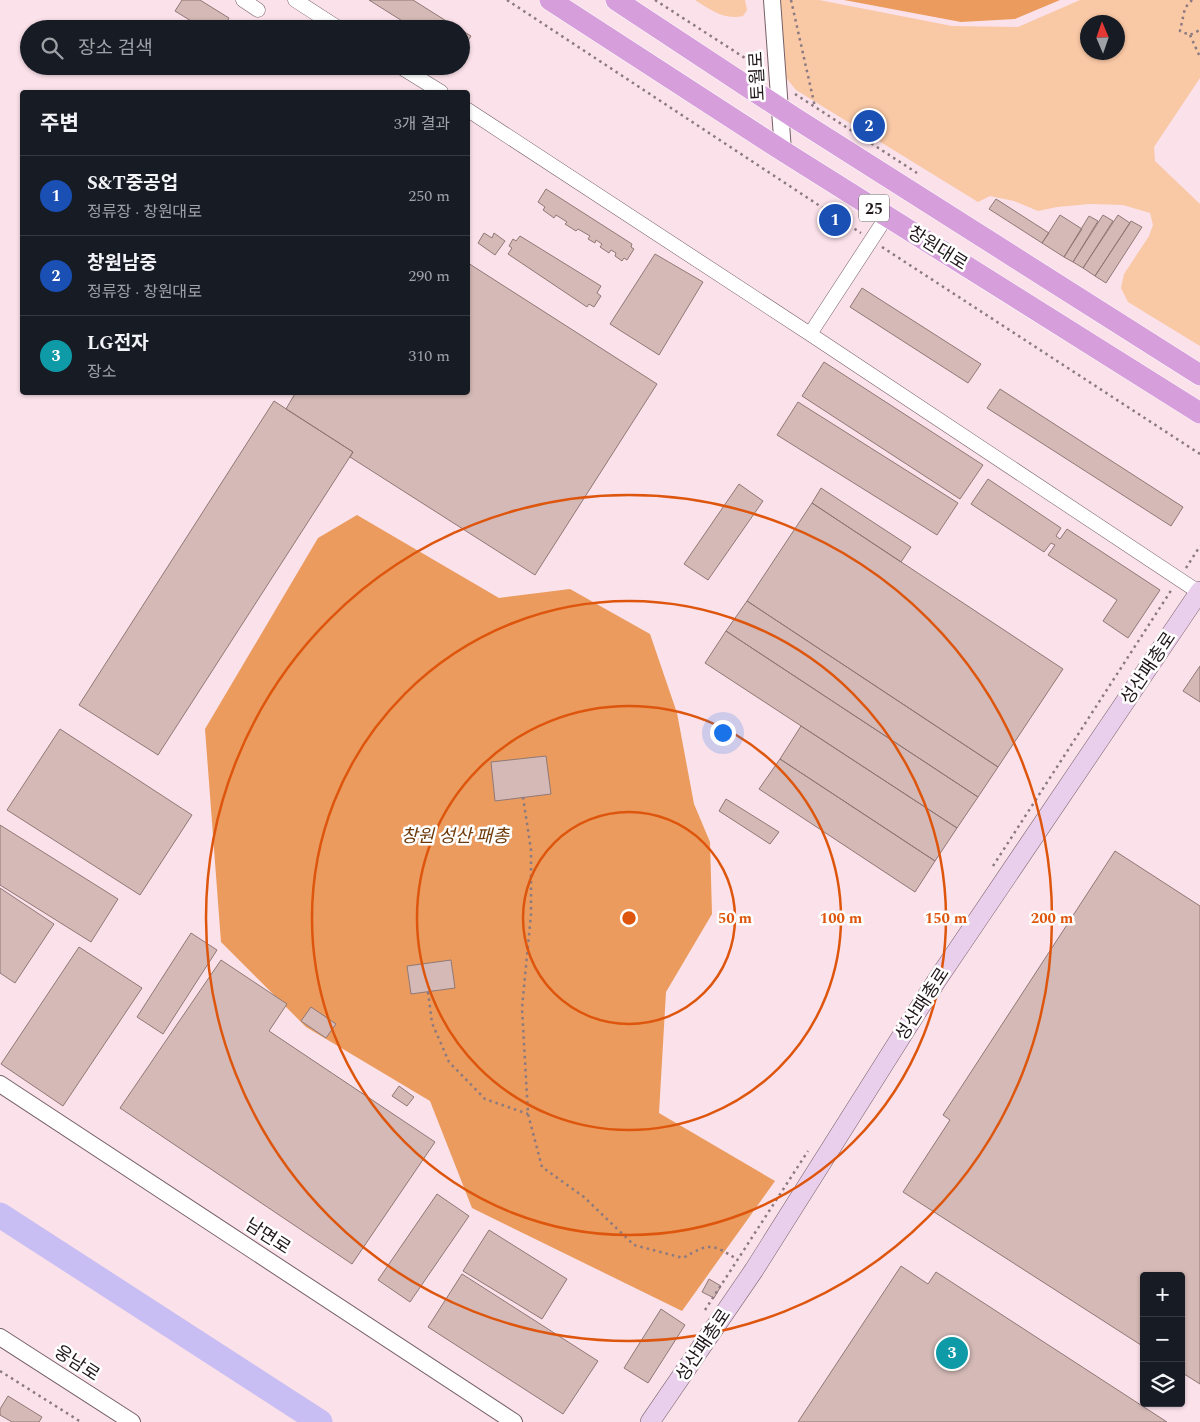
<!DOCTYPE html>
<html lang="ko">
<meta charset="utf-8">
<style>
:root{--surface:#171b24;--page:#20242c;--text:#f1f3f6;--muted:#9ea1a6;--line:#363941;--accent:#168339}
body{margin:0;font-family:Spectral,"Noto Sans KR",serif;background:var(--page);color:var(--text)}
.controls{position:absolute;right:15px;bottom:15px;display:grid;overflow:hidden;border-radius:5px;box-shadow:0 1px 4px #0004}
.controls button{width:45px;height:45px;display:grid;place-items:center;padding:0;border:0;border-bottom:1px solid var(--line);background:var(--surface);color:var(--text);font:25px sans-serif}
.compass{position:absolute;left:1080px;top:15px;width:45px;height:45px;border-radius:50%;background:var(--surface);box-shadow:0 1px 4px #0004;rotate:358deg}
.you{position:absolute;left:722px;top:732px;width:18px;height:18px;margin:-12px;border:4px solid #fff;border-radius:50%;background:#1a73e8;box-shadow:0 0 0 8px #1a73e833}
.badge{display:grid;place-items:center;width:32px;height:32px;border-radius:50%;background:var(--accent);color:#fff;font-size:16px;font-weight:700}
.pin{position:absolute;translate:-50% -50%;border:2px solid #fff;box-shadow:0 1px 5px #0006}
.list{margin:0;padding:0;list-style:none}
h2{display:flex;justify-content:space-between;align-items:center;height:65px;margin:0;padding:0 20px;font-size:21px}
h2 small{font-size:16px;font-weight:400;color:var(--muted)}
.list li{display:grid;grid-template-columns:32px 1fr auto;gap:15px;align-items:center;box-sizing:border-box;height:80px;padding:0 20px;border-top:1px solid var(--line)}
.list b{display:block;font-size:19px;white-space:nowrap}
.list p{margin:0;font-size:16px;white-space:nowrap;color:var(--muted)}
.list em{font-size:16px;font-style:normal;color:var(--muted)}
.icon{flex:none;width:28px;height:28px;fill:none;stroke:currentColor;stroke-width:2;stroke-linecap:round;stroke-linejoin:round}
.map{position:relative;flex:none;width:1200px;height:1422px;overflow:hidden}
.search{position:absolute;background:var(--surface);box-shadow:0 1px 4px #0004;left:20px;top:20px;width:450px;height:55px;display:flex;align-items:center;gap:12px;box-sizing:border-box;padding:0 18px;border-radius:28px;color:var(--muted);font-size:19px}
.panel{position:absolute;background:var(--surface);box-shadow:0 1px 4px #0004;left:20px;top:90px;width:450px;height:305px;border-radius:5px}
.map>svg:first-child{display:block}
</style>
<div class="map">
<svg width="1200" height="1422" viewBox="0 0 1200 1422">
<rect width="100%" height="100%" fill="#fbe1ea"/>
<path fill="#f9c8a5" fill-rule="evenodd" d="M695 0H745L747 10 743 16C723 20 711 10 695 0Z
M779 0H819L952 26 1018 27 1080 0H1200V78L1154 147 1155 161 1200 204V346L1128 302 1121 288 1124 274 1149 236 1153 225 1150 213 1123 205 1090 204 1057 207 1038 211 1014 201 990 196 978 202 796 90 783 74ZM1088 22H1118V52H1088Z"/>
<path fill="#eb9b5d" d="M844 0H1060L1015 19 961 22Z
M357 515 499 598 570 589 650 634 677 713 694 804 710 842 712 914 666 992 659 1113 775 1181 682 1311 472 1208 430 1101 306 1027 221 942 205 729 318 538Z"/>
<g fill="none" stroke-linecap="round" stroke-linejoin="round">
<path stroke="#c8bef3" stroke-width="25" d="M0 1215 320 1422"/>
</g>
<path fill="#d4b9b6" stroke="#907875" d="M182 0H200L229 18 223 29H204L175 11Z
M369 0H413L459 29H415Z
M461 30 471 36 461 51Z
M546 189 632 244 631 247 634 249 627 260 624 258 622 261 615 256 616 253 611 250 609 253 600 247 602 244 596 240 595 243 588 239 590 236 578 229 576 231 565 224 567 222 556 215 554 218 543 210 545 207 538 202Z
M996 199 1049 233 1042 243 989 209Z
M1060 215 1082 229 1064 257 1042 243Z
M1103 215 1113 221 1083 268 1073 262Z
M1118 215 1130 223 1095 276 1083 268Z
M1089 216 1098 221 1073 262 1064 257Z
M1131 221 1142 227 1106 283 1095 276Z
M484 233 492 238 494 233 505 241 495 255 478 243Z
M520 236 601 286 597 293 601 296 594 307 589 304 587 307 508 254 512 248 509 246 513 239 516 241Z
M655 254 703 282 659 355 610 324Z
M468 263 657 384 535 575 350 457 353 452 286 409 296 392H468Z
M862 288 981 364 968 383 850 307Z
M824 362 983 465 960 499 802 396Z
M1000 389 1183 507 1171 526 987 408Z
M274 401 353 452 158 755 79 705Z
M798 402 958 503 937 535 777 435Z
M988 479 1061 528 1056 536 1060 539 1067 529 1160 590 1128 638 1103 621 1117 600 1048 555 1055 545 1051 543 1044 552 971 504Z
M739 484 763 501 708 580 684 564Z
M821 488 911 547 901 562 812 503Z
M812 503 1063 669 998 767 747 601Z
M747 601 998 767 978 797 726 631Z
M726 631 978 797 957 828 705 663Z
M1200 666V702L1183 691Z
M801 726 957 828 935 861 780 759Z
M60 729 192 815 140 895 7 810Z
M546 756 551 794 495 801 491 762Z
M780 759 935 861 915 892 759 789Z
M726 799 779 832 770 844 719 811Z
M0 825 118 899 91 942 0 885Z
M1115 851 1200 906V1384L1181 1372V1276H1144V1347L903 1192 950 1120 943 1115Z
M0 888 54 924 15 983 0 973Z
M191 933 217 950 163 1034 137 1017Z
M79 947 142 988 63 1106 1 1064Z
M221 960 287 1004 269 1031 435 1142 352 1264 120 1108Z
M451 960 455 988 411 994 407 966Z
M311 1007 336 1024 326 1038 301 1021Z
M399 1086 414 1097 407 1106 392 1096Z
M437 1194 469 1216 410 1302 378 1280Z
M489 1230 567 1279 542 1319 463 1271Z
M901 1266 928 1284 936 1272 1167 1422H798Z
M462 1274 598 1361 563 1414 428 1327Z
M709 1279 721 1286 714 1298 702 1292Z
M661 1309 685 1325 648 1383 624 1368Z
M8 1396 42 1417 39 1422H12L0 1415V1409Z"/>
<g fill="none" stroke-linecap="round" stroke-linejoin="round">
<g stroke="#766067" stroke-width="15">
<path id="minor" d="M243 0 258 10
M295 0 340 29
M399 66 441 92
M468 110 810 334 1200 593
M810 334 887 216"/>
</g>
<g stroke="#766067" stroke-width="18">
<path id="tertiary" d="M772 0 783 151
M0 1084 514 1422
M0 1337 132 1422"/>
</g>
<g stroke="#766067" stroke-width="20">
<path id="secondary" d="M650 1422 754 1270 937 980 1200 591"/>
</g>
<g stroke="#fff" stroke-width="22">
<path id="primary" d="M550 0 783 151 1200 413
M616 0 795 118 1200 375"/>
</g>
<path stroke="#8b7a80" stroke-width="2.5" stroke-dasharray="2.5 4" stroke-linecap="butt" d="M507 0 861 233
M655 0 762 69
M791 0 815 107
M1192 0 1185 8 1180 31 1190 35 1200 30
M1190 35 1200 57
M795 94 917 173
M882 247 1200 454
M1186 568 1200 546
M523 797 531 850V914L522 1008 528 1114 542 1167 584 1197 634 1245 683 1258C709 1243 712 1243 738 1260
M993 866 1172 589
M428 992 432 1023 449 1062 485 1099 528 1114
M705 1310 808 1151
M0 1371 81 1422"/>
<use href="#minor" stroke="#fff" stroke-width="14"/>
<use href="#tertiary" stroke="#fff" stroke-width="16"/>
<use href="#secondary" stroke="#eacfec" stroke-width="19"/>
<use href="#primary" stroke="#d69eda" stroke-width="21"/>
</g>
<g fill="none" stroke="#de560d" stroke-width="2.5">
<circle cx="629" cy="918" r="106"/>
<circle cx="629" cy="918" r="212"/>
<circle cx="629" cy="918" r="317"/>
<circle cx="629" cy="918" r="423"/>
</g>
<g text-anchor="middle" stroke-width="5" stroke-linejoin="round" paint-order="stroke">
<rect fill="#fff" stroke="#635d5f" stroke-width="1" x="859" y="194.5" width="30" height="27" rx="4"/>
<g font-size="16" font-weight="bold" fill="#20171a">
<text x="874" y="214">25</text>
</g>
<g font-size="18" fill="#20171a" stroke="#fff">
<text transform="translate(757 76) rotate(-93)" y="6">토월로</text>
<text transform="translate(938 248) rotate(32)" y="6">창원대로</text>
<text transform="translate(1148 668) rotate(-56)" y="6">성산패총로</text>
<text transform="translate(922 1004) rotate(-57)" y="6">성산패총로</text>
<text transform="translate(268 1236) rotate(33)" y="6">남면로</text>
<text transform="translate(703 1345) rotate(-56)" y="6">성산패총로</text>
<text transform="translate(77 1363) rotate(33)" y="6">웅남로</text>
</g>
<g font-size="18" font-style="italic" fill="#6e3a0a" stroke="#fff">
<text x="455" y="842">창원 성산 패총</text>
</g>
</g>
<circle cx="629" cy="918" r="8" fill="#de560d" stroke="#fff" stroke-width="2.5"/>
<g font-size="15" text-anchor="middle" font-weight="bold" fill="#de560d" stroke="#fff" stroke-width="5" stroke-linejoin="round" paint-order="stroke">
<text x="735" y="923">50 m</text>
<text x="841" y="923">100 m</text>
<text x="946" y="923">150 m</text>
<text x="1052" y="923">200 m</text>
</g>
</svg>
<div class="controls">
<button>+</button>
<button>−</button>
<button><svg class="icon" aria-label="layers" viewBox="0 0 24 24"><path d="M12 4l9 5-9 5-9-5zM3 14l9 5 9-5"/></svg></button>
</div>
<svg class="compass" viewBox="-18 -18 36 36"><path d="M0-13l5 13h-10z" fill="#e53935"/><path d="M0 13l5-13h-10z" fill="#9ea1a6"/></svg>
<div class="you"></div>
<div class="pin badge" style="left:835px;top:220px;background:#1a4fb4">1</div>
<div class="pin badge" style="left:869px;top:126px;background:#1a4fb4">2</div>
<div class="pin badge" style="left:952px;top:1353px;background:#0f9aa8">3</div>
<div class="search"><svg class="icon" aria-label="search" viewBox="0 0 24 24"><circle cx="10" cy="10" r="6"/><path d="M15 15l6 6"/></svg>장소 검색</div>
<section class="panel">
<h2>주변<small>3개 결과</small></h2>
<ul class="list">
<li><span class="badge" style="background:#1a4fb4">1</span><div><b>S&amp;T중공업</b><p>정류장 · 창원대로</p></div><em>250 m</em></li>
<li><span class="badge" style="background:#1a4fb4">2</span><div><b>창원남중</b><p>정류장 · 창원대로</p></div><em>290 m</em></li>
<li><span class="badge" style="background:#0f9aa8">3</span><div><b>LG전자</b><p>장소</p></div><em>310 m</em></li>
</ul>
</section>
</div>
